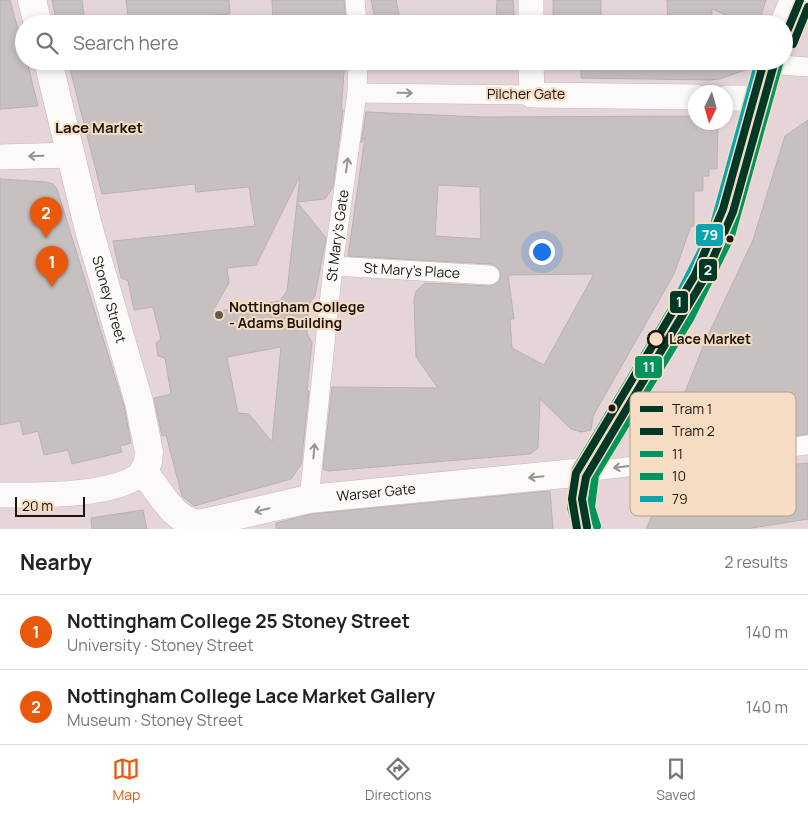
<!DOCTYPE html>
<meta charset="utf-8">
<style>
:root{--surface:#fff;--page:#f2f2f2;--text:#222;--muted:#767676;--line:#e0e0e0;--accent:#ea580c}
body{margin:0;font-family:Manrope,sans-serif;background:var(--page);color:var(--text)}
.compass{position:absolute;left:688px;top:85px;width:45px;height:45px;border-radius:50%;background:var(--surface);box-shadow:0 2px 8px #0003;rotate:185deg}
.scale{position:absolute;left:15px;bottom:12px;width:70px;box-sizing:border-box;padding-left:5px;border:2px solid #1d150c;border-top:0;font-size:14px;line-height:18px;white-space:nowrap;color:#1d150c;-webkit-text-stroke:4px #f5dcc2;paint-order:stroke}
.you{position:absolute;left:541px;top:251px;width:18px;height:18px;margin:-12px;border:4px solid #fff;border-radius:50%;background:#1a73e8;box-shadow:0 0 0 8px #1a73e833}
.badge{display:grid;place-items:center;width:32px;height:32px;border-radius:50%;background:var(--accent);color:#fff;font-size:16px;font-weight:700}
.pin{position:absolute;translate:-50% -41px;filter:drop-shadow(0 1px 2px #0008)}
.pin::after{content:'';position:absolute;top:26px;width:18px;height:15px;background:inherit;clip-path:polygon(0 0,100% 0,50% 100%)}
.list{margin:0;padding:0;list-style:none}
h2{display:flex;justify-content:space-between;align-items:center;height:65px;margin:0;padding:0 20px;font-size:21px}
h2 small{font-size:16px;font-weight:400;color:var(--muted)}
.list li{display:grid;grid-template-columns:32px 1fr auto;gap:15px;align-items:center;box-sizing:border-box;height:75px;padding:0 20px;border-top:1px solid var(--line)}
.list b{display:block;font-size:19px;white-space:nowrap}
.list p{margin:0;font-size:16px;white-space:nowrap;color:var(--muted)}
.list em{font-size:16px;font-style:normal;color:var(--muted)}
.icon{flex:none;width:28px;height:28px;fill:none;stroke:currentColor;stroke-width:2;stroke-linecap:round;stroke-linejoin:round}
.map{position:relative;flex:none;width:808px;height:529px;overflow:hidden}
.search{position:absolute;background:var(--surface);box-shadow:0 2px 8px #0003;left:15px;right:15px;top:15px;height:55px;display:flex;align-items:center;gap:12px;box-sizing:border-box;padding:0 18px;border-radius:28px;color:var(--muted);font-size:19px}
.sheet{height:215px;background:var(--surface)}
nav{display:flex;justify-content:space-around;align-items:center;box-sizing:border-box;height:70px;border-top:1px solid var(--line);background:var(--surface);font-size:14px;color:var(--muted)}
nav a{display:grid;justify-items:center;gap:2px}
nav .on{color:var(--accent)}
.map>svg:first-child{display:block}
</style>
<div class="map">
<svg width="808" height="529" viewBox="0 0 808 529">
<rect width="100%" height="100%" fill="#e9dcce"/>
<path fill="#e5d5d9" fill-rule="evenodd" d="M0 0H808V529H0ZM24 24H784V61H24ZM696 92H726V122H696Z"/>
<path fill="#c7c0c0" stroke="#b9b2b1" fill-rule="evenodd" d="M0 0H10L24 51V61H27L38 106 0 109Z
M52 0H82L85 24H57Z
M126 0H229L230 14 161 19 162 24H129Z
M272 0H344L346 24H273Z
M371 0H396L401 24H376Z
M497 0H513L515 24H496Z
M553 0H601V24H553Z
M667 0H766L758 24H746L712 9 711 24H668Z
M68 61H345L341 110H343L333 187 325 199 297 202 326 238 315 296 308 305 307 334 312 342 307 391H309L301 465 291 479 194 506 182 496 166 435 162 436 154 398 171 394 165 358 158 356 156 343 161 339 153 307 134 310 128 281 121 278 113 241 255 226 249 187 196 192 195 184 102 194ZM300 176 287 291 280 301 212 312 229 283 227 268 256 265ZM281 347 272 442 249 414 238 413 227 357Z
M581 61H753L751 68 720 79 710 80 581 78Z
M366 112 482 117 696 116V122H718L717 169H709V176H703V191H694V226H691L674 274 593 416 591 430 581 432 571 429 540 399 538 448 530 454 328 471 323 469 332 387 438 388 416 357 414 300 416 291 425 283 490 286 499 282 501 276 500 270 491 264 348 256 365 137 361 143ZM438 185 480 187 481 239 435 236ZM594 274 544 365 512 348 510 319H514L508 275Z
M808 120V434L717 445 675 441 684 395 704 344 753 240 785 136Z
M0 179 46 182 53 184 57 189 124 406 131 443 120 446 122 452 72 464 68 450 44 455 38 431 23 435 20 421 0 425Z
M808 463V519L746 529H646L669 477Z
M550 491 553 529H276V523L312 514Z
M143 510 147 529H92L91 518Z"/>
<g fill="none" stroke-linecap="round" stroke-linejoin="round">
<g stroke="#c4baaf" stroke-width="20">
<g id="pedestrian">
<path d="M355 0 357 24"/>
<path d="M768 64 808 67"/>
<path d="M357 93 532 95"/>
<path id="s1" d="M333 266 490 275"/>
<path d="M585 472 808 445"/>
<path id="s2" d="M309 499 333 266 357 93 358 61"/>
</g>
</g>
<g stroke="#c4baaf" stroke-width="26">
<path id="minor" d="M531 0V24
M531 61 532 95 696 97
M726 98H759
M0 157 71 155
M585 472 581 508 587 529
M0 495C36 495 117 497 143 472"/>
</g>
<g stroke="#c4baaf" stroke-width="29">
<g id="tertiary">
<path d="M32 0 38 24"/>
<path d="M784 24 794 0"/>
<path id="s3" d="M48 61 88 226 139 402 149 452 148 462 143 472C162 492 170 519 199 524L309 499 585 472 681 314 722 232 769 61"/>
</g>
</g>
<use href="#pedestrian" stroke="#fcfaf8" stroke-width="19"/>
<use href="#minor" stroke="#fcfaf8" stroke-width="25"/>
<use href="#tertiary" stroke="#fcfaf8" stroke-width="28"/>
<g stroke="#f5dcc2" stroke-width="11">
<path id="bus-1" d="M587 529 581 508 585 472 681 314 722 232 769 61"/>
</g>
<g stroke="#f5dcc2" stroke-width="11">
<path id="bus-2" d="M597 526 591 507 595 475 690 319 731 236 779 64"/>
</g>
<g stroke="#f5dcc2" stroke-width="11">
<path id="bus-3" d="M577 529 571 508 576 469 672 309 713 228 759 61"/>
</g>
<use href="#bus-1" stroke="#00945e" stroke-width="8"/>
<use href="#bus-2" stroke="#00945e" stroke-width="8"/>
<use href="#bus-3" stroke="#09a6af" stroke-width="8"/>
<g stroke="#f5dcc2" stroke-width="11">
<path id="tram-1" d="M784 39 800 0
M577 529 572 499 576 473 695 275 723 209 764 61"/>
</g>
<g stroke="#f5dcc2" stroke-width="11">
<path id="tram-2" d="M793 44 808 7
M587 527 582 499 586 477 704 279 733 212 774 64"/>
</g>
<use href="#tram-1" stroke="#003828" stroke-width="8"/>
<use href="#tram-2" stroke="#003828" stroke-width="8"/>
</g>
<defs><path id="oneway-shaft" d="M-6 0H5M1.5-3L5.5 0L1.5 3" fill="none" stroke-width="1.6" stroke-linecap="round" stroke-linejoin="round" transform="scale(1.25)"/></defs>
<g stroke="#98938e">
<use href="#oneway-shaft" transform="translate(405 93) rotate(1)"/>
<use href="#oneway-shaft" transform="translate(36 156) rotate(178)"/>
<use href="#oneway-shaft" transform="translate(347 165) rotate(-82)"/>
<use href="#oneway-shaft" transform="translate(314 451) rotate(-85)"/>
<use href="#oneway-shaft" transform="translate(621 467) rotate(173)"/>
<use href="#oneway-shaft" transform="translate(536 477) rotate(174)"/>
<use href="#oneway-shaft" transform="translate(262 510) rotate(167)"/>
</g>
<g fill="#1d150c" stroke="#f5dcc2" stroke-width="2">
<circle cx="730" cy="239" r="4.5"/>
<circle cx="612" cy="408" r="4.5"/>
</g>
<circle fill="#645b50" stroke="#f5dcc2" stroke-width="2" cx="219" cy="315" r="5"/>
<circle fill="#f5dcc2" stroke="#1d150c" stroke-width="2.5" cx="656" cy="339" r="8"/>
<g text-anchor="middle" stroke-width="4" stroke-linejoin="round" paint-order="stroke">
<g font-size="14" fill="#1d150c" stroke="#f5dcc2">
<text x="526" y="99">Pilcher Gate</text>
<text dy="5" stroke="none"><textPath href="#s2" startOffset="265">St Mary's Gate</textPath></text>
<text dy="5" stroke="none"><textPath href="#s1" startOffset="79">St Mary's Place</textPath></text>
<text dy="5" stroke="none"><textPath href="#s3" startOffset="246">Stoney Street</textPath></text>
<text dy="5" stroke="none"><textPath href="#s3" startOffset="684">Warser Gate</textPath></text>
</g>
<g font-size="14" font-weight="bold" fill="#1d150c" stroke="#f5dcc2" text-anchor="start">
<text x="229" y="312">Nottingham College<tspan x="229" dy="16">- Adams Building</tspan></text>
</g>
<g font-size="14" font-weight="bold" fill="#1d150c" stroke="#f5dcc2" text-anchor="start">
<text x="669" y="344">Lace Market</text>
</g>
<g font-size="15" font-weight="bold" fill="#1d150c" stroke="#f5dcc2">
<text x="99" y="133">Lace Market</text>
</g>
</g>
<rect x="630" y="392" width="166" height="124" rx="8" fill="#f5dcc2" stroke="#b4a08b" stroke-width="1"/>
<rect x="640" y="406" width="23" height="6" fill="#003828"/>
<rect x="640" y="428" width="23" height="7" fill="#003828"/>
<rect x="640" y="451" width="23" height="6" fill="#00945e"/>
<rect x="640" y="473" width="23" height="7" fill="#00945e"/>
<rect x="640" y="496" width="23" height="6" fill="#09a6af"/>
<g font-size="14" fill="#1d150c">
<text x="672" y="414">Tram 1</text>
<text x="672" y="436">Tram 2</text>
<text x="672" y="459">11</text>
<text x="672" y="481">10</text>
<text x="672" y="504">79</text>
</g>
<g stroke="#f5dcc2" stroke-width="2">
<rect x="695" y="223" width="29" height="24" rx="5" fill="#09a6af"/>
<rect x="698" y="258" width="20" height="24" rx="5" fill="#003828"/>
<rect x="669" y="290" width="20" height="24" rx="5" fill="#003828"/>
<rect x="634" y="355" width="29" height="24" rx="5" fill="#00945e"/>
</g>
<g font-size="14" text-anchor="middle" font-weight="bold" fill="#fff">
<text x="710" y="240">79</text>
<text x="708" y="275">2</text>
<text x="679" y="307">1</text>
<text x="649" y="372">11</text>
</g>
</svg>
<svg class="compass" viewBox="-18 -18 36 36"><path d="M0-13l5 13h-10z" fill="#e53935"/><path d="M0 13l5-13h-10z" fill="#767676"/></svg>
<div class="scale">20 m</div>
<div class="you"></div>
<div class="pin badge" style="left:52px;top:287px">1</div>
<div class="pin badge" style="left:46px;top:238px">2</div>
<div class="search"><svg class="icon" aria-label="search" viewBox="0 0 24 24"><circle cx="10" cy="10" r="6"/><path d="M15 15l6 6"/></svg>Search here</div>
</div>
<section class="sheet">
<h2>Nearby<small>2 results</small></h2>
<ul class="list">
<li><span class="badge">1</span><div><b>Nottingham College 25 Stoney Street</b><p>University · Stoney Street</p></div><em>140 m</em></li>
<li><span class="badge">2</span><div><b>Nottingham College Lace Market Gallery</b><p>Museum · Stoney Street</p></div><em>140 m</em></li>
</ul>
</section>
<nav>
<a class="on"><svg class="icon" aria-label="map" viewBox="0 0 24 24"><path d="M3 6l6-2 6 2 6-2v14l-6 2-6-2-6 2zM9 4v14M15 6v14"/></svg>Map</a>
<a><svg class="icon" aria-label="directions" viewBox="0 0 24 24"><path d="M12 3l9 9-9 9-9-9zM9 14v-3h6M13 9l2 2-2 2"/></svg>Directions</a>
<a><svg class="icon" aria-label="saved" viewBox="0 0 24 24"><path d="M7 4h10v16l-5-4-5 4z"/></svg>Saved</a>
</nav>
